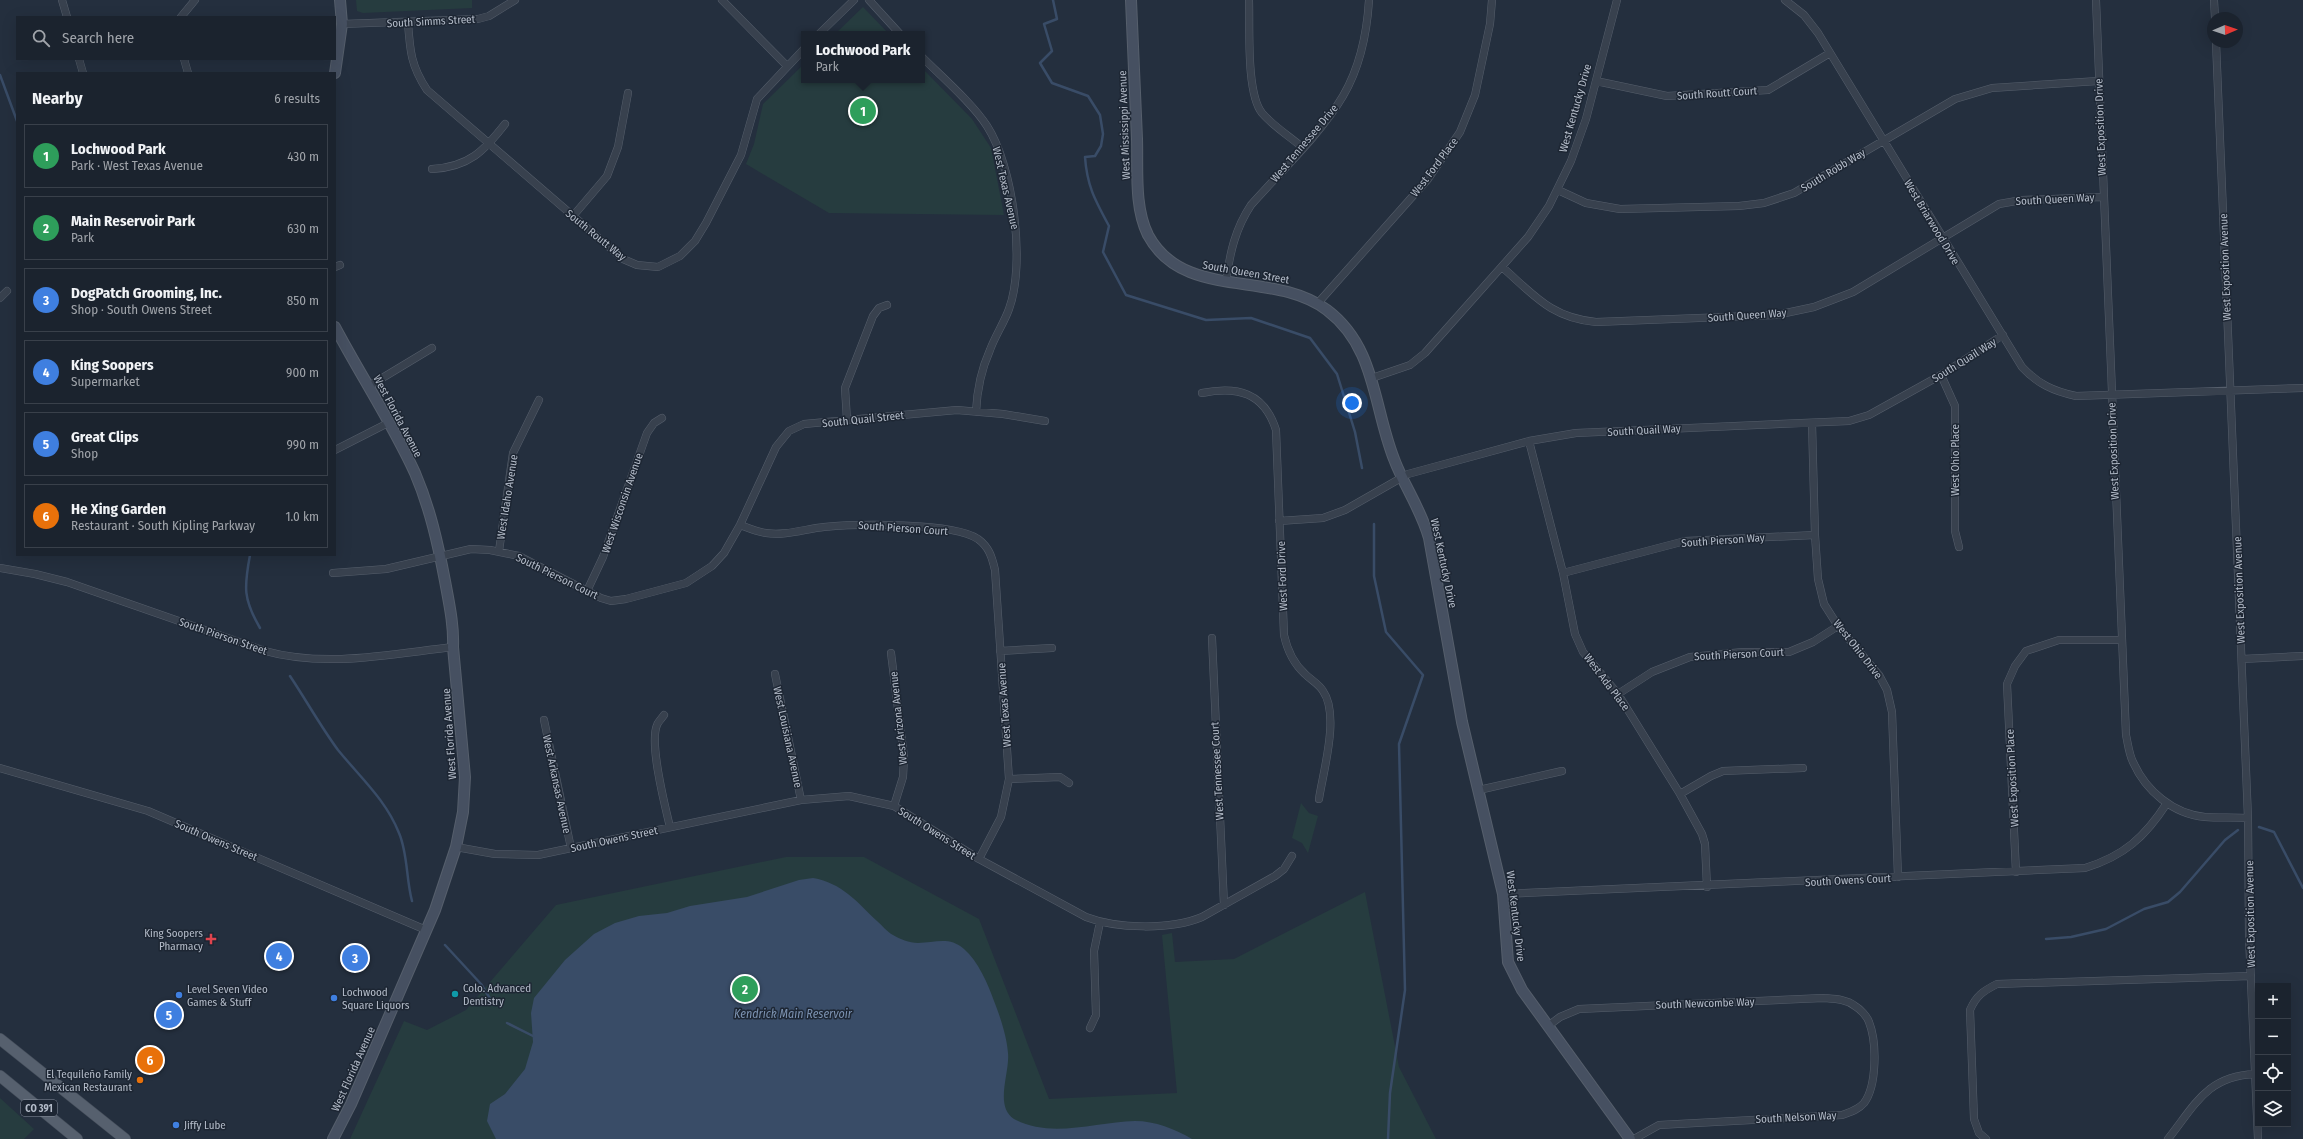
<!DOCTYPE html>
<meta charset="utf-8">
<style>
:root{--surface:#1b232e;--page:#242b36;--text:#f1f3f6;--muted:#a0a4aa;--line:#39404a;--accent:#8ab4f8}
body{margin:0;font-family:"Fira Sans Condensed",sans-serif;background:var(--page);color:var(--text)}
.controls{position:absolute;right:12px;bottom:12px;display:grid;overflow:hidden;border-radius:0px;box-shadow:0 4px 16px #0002}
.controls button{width:36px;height:36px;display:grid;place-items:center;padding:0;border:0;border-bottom:1px solid var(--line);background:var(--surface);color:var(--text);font:20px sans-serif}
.compass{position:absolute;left:2207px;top:12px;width:36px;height:36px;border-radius:50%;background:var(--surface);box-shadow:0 4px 16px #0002;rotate:88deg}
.you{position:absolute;left:1352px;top:403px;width:14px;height:14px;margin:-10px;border:3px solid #fff;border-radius:50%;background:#1a73e8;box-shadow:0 0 0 6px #1a73e833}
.badge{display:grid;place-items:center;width:26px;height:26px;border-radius:50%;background:var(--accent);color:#fff;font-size:13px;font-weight:700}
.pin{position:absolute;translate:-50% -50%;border:2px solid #fff;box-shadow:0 1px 4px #0006}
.popup{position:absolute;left:801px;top:31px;width:124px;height:52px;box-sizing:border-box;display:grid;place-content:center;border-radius:0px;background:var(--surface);filter:drop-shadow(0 1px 3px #0005);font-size:13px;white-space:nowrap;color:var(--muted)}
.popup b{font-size:15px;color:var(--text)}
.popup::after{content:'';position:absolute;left:50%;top:100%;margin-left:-8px;border:8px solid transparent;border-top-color:var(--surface)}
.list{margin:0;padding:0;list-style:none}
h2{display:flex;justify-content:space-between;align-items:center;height:52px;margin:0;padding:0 16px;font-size:17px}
h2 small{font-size:13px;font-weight:400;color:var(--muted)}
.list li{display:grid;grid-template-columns:26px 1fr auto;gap:12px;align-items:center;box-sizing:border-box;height:64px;margin:0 8px 8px;padding:0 8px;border:1px solid var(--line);border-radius:0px}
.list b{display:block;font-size:15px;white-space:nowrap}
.list p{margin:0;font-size:13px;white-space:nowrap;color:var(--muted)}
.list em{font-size:13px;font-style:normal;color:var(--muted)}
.icon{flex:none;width:22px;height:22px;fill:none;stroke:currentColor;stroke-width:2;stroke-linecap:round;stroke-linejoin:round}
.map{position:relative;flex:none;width:2303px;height:1139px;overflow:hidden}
.search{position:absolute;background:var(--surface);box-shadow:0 4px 16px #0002;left:16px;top:16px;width:320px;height:44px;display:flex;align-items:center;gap:10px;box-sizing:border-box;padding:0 14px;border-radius:0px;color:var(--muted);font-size:15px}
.panel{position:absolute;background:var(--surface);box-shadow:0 4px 16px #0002;left:16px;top:72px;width:320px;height:484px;border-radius:0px}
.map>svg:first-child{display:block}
</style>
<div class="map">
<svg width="2303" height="1139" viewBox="0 0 2303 1139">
<rect width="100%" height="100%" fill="#242f3e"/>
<path fill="#263c3f" d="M356 0H472V8L363 13 357 11Z
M863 7 889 34H835Z
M804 64V80H922V68L972 119 991 148 1004 215 829 213 746 164 754 144 763 104Z
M1301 803 1309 813 1318 816 1308 853 1302 843 1292 838Z
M786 857H864L979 919 1049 1099 1177 1093 1162 935 1172 933 1175 962 1234 959 1365 892 1399 1067 1436 1139H350L404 1021 427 1030 466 1010 556 905Z
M0 1098 34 1129 24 1139H0Z"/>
<path fill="#394c67" d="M813 878C842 883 857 902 877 921 882 925 887 932 893 935 900 939 909 943 918 943 935 943 949 936 964 949 978 961 988 984 994 1001 1000 1016 1007 1037 1008 1053 1010 1073 994 1106 1014 1119 1050 1139 1096 1122 1135 1121 1155 1121 1175 1129 1192 1139H496L487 1121 490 1104 505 1094 525 1069 533 1042 531 1013 534 998 565 960 594 934 615 923 639 916 667 913 690 906 747 897 799 880Z"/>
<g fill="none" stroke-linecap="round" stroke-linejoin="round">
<path stroke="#394c67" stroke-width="2.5" d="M1053 0 1057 19 1044 24 1052 51 1040 63 1052 83 1088 96 1100 115 1103 134 1101 146 1095 156 1085 157C1087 186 1095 200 1109 226L1103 252 1126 295 1206 320 1251 318 1310 338 1337 374 1355 432 1362 468
M0 75 17 121
M1374 524V576L1386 632 1423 675 1399 744 1405 990 1390 1093 1388 1139
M250 555C244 587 243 599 260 628
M290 676C306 700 321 727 338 750 360 777 386 800 399 833 408 854 406 879 412 901
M2259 827 2274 832 2303 888
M2046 939 2071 937 2106 929 2144 909 2168 902 2180 892 2225 840 2238 830
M445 945 481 984 494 1005
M507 1023 533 1036"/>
<g stroke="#565f6c" stroke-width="8">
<path id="street" d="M62 0 67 17
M722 0 787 66
M869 0 900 34
M1249 0C1250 27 1246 93 1262 113 1273 126 1289 136 1302 147
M1785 0 1804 15 1818 33 2022 367C2038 384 2053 391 2076 396L2303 388
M2096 0 2126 735C2128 744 2129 754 2133 762 2146 791 2173 814 2205 817 2219 818 2234 817 2248 818
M2214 0 2215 18
M181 17 195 0
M408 23C410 51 411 66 427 90L623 259 637 265 658 267 680 256 695 241 706 223 741 155 757 99 804 49
M342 24 478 19 489 16 515 0
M819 34 854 0
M2216 42 2248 818 2249 937 2258 1139
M922 57C941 76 973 104 987 126 1013 166 1026 263 1009 309 1004 323 995 336 990 350 981 370 977 390 976 412
M79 59 83 73
M184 59 188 73
M1596 81 1667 96 1768 90 1830 53
M432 169C469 167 484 151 505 124
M1558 190 1586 203 1620 209 1739 206 1764 203 1794 193 1955 99 1992 88 2098 81
M573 216 607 176 618 147 628 93
M335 267 340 265
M1502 267C1534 295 1551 318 1596 322L1776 315 1814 307 1853 292 1999 204 2022 200 2103 197
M1226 281C1230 253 1235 229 1251 205 1281 171 1320 135 1343 96 1360 67 1367 33 1369 0
M0 298 7 291
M1318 303 1428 179 1460 132 1475 95 1490 24 1492 0
M1941 375 1955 406V531L1959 547
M1372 378 1410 365 1425 353 1528 237 1549 206 1571 161 1586 119 1617 0
M369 386 432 348
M1202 393C1237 386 1264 392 1276 430L1284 635C1287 649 1294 664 1305 674 1311 680 1319 684 1323 691 1340 715 1323 772 1319 799
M847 420 845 388 873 316 879 308 887 305
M1812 423 1815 535 1818 579 1824 604 1838 626 1879 675 1887 690 1892 712 1898 877
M1529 441 1563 573 1575 634 1583 652 1618 694 1680 794 1702 834 1705 844 1707 887
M335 450 388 423
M1279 521 1323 518 1345 510 1408 474 1529 441 1576 433 1849 421 1869 415 1941 375 2003 335
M740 525C748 528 757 532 766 533 785 536 805 529 824 527 855 524 953 522 978 539 989 547 992 557 995 570L1009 779 1001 817 979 859
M499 551 513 453 539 400
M0 568 35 574 67 582 265 651C326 668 391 654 453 647
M333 573 386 569 471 549 490 550 519 556 601 598 611 601 626 599 686 583 712 566 724 553 740 525 776 447 789 431 804 424 957 410 1003 414 1045 421
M1563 573 1685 541 1815 535
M587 591 603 557 647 433 654 423 662 418
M1212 638 1224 905
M1000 651 1052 648
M891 653 904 757 903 777 894 806
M2242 659 2303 656
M775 674 801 800
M1618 694 1652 672 1690 657 1743 652H1789L1813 642 1838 626
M664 715C662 718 658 722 657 725 649 744 665 806 670 827
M544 720 571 848
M0 768 148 811 426 930
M1009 779 1060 777 1069 783
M1479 790 1562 771
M1680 794 1711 776 1723 771 1803 768
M456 847 495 854 538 855 801 800 849 796 894 806 979 859 1086 917C1117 929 1171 930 1202 917L1275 876 1284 869 1292 856
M2016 872 2007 684 2015 666 2026 651 2059 640H2121
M1503 894 2085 868C2124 856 2145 837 2167 803
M1548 1026 1560 1017 1579 1009 1823 998C1834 999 1846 999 1855 1006 1860 1009 1867 1016 1869 1022 1877 1042 1877 1086 1864 1103 1858 1110 1850 1112 1842 1115L1659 1125 1634 1139
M1090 1028 1096 1015 1094 951 1100 922
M1986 1139 1979 1133 1974 1119 1970 1010C1976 996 1983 991 1997 984L2251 976
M2168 1139C2195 1105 2207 1076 2255 1074"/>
</g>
<g stroke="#565f6c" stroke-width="12">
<path id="secondary" d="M1131 0C1133 46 1135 93 1137 139 1138 169 1134 207 1148 235 1184 302 1273 269 1327 310 1376 347 1373 406 1394 459 1404 486 1421 509 1429 538L1462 722 1503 894 1508 962 1522 990 1630 1139
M335 73 342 24 340 0
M333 1139 351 1104 435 910 456 847 463 812 465 777 453 647C454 625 449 603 445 581 438 544 430 508 415 473 392 423 361 376 335 327"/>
</g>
<g stroke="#414a57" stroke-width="12">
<path id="primary" d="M0 1039 125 1139
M0 1076 77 1139"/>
</g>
<use href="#street" stroke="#38414e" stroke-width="7"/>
<use href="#secondary" stroke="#465061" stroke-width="10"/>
<use href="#primary" stroke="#56606e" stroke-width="11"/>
</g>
<path fill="#e0444e" stroke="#1d2633" stroke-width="1.5" d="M209 933h4v4h4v4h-4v4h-4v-4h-4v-4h4z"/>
<circle fill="#0f9aa8" stroke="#1d2633" stroke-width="1.5" cx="455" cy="994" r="4"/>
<g fill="#3f7fe0" stroke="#1d2633" stroke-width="1.5">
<circle cx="179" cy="995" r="4"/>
<circle cx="334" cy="998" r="4"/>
<circle cx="176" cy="1125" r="4"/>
</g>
<circle fill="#e8710a" stroke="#1d2633" stroke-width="1.5" cx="140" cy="1080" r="4"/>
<g text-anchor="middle" stroke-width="3" stroke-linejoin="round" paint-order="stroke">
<rect fill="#1d2633" stroke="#878f9c" stroke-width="1" x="21" y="1100" width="36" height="16" rx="3"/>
<g font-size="10" font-weight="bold" fill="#b4bcc9">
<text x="39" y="1112">CO 391</text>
</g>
<g font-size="11" fill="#b4bcc9" stroke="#1d2633">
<text transform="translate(431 21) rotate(-3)" y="4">South Simms Street</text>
<text transform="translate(1717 93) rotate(-4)" y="4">South Routt Court</text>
<text transform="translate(1575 108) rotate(-74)" y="4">West Kentucky Drive</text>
<text transform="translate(1124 125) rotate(-92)" y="4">West Mississippi Avenue</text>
<text transform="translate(2100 127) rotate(-92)" y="4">West Exposition Drive</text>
<text transform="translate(1304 143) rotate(-50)" y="4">West Tennessee Drive</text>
<text transform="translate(1434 167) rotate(-53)" y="4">West Ford Place</text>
<text transform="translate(1833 170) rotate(-31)" y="4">South Robb Way</text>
<text transform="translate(1006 188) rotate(77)" y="4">West Texas Avenue</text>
<text transform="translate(2055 199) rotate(-3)" y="4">South Queen Way</text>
<text transform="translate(1932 222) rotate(59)" y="4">West Briarwood Drive</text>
<text transform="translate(596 235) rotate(39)" y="4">South Routt Way</text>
<text transform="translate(2225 267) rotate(-92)" y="4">West Exposition Avenue</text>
<text transform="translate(1246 272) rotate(10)" y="4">South Queen Street</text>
<text transform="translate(1747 315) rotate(-4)" y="4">South Queen Way</text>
<text transform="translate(1964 360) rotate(-32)" y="4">South Quail Way</text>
<text transform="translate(398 416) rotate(62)" y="4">West Florida Avenue</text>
<text transform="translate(863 419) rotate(-6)" y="4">South Quail Street</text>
<text transform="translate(1644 430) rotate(-3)" y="4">South Quail Way</text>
<text transform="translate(2113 451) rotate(-92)" y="4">West Exposition Drive</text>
<text transform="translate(1955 460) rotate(-90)" y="4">West Ohio Place</text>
<text transform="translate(507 497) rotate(-81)" y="4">West Idaho Avenue</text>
<text transform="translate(622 503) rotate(-71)" y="4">West Wisconsin Avenue</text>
<text transform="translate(903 528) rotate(4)" y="4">South Pierson Court</text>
<text transform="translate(1723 540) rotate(-4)" y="4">South Pierson Way</text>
<text transform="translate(1444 563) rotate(78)" y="4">West Kentucky Drive</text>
<text transform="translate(557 576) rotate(26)" y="4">South Pierson Court</text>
<text transform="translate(1282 576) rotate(-92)" y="4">West Ford Drive</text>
<text transform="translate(2239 590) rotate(-92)" y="4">West Exposition Avenue</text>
<text transform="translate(223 636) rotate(19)" y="4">South Pierson Street</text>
<text transform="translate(1858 649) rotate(52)" y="4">West Ohio Drive</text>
<text transform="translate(1739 654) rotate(-3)" y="4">South Pierson Court</text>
<text transform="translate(1607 682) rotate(53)" y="4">West Ada Place</text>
<text transform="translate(1004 705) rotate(-94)" y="4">West Texas Avenue</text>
<text transform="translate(898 718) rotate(-96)" y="4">West Arizona Avenue</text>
<text transform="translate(449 734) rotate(-94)" y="4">West Florida Avenue</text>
<text transform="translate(788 737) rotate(78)" y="4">West Louisiana Avenue</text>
<text transform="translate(1217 771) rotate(-93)" y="4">West Tennessee Court</text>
<text transform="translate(2012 778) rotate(-93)" y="4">West Exposition Place</text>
<text transform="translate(557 784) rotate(78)" y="4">West Arkansas Avenue</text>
<text transform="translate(937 833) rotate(32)" y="4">South Owens Street</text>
<text transform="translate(614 839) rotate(-12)" y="4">South Owens Street</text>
<text transform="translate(216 840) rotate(23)" y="4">South Owens Street</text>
<text transform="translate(1848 880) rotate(-3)" y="4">South Owens Court</text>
<text transform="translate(2250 914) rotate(-91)" y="4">West Exposition Avenue</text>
<text transform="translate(1516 916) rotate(83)" y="4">West Kentucky Drive</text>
<text transform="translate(1705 1003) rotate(-2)" y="4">South Newcombe Way</text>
<text transform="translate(353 1069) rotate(-66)" y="4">West Florida Avenue</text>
<text transform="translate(1796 1117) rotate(-3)" y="4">South Nelson Way</text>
</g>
<g font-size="11" fill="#b4bcc9" stroke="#1d2633" text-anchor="start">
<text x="203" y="937" text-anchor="end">King Soopers<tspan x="203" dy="13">Pharmacy</tspan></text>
<text x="463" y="992">Colo. Advanced<tspan x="463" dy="13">Dentistry</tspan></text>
<text x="187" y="993">Level Seven Video<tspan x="187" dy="13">Games &amp; Stuff</tspan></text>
<text x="342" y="996">Lochwood<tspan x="342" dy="13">Square Liquors</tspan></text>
<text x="132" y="1078" text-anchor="end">El Tequileño Family<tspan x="132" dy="13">Mexican Restaurant</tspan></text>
<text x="184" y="1129">Jiffy Lube</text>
</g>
<g font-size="12" font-style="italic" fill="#7c92b1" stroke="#1d2633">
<text x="793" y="1018">Kendrick Main Reservoir</text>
</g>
</g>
</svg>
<div class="controls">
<button>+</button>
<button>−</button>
<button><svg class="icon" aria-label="locate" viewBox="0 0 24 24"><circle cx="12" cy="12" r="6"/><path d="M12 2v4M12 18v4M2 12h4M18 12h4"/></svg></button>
<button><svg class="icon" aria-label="layers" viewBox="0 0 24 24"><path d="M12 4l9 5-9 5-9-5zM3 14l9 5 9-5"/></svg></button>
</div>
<svg class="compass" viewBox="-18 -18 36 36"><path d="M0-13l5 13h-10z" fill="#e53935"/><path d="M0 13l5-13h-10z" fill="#a0a4aa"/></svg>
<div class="you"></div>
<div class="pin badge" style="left:863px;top:111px;background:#2e9e5b">1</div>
<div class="popup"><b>Lochwood Park</b>Park</div>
<div class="pin badge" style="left:745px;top:989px;background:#2e9e5b">2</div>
<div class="pin badge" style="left:355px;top:958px;background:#3f7fe0">3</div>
<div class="pin badge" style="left:279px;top:956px;background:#3f7fe0">4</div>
<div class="pin badge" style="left:169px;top:1015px;background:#3f7fe0">5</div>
<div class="pin badge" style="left:150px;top:1060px;background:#e8710a">6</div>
<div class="search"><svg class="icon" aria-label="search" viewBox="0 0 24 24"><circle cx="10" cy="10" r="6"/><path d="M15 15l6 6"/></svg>Search here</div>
<section class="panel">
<h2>Nearby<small>6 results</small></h2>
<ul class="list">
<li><span class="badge" style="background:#2e9e5b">1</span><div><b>Lochwood Park</b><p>Park · West Texas Avenue</p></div><em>430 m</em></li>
<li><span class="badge" style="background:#2e9e5b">2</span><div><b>Main Reservoir Park</b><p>Park</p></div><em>630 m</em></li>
<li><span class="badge" style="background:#3f7fe0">3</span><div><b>DogPatch Grooming, Inc.</b><p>Shop · South Owens Street</p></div><em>850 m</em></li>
<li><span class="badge" style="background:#3f7fe0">4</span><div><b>King Soopers</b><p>Supermarket</p></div><em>900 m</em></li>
<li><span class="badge" style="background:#3f7fe0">5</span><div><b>Great Clips</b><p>Shop</p></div><em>990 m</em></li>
<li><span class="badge" style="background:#e8710a">6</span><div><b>He Xing Garden</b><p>Restaurant · South Kipling Parkway</p></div><em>1.0 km</em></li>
</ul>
</section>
</div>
